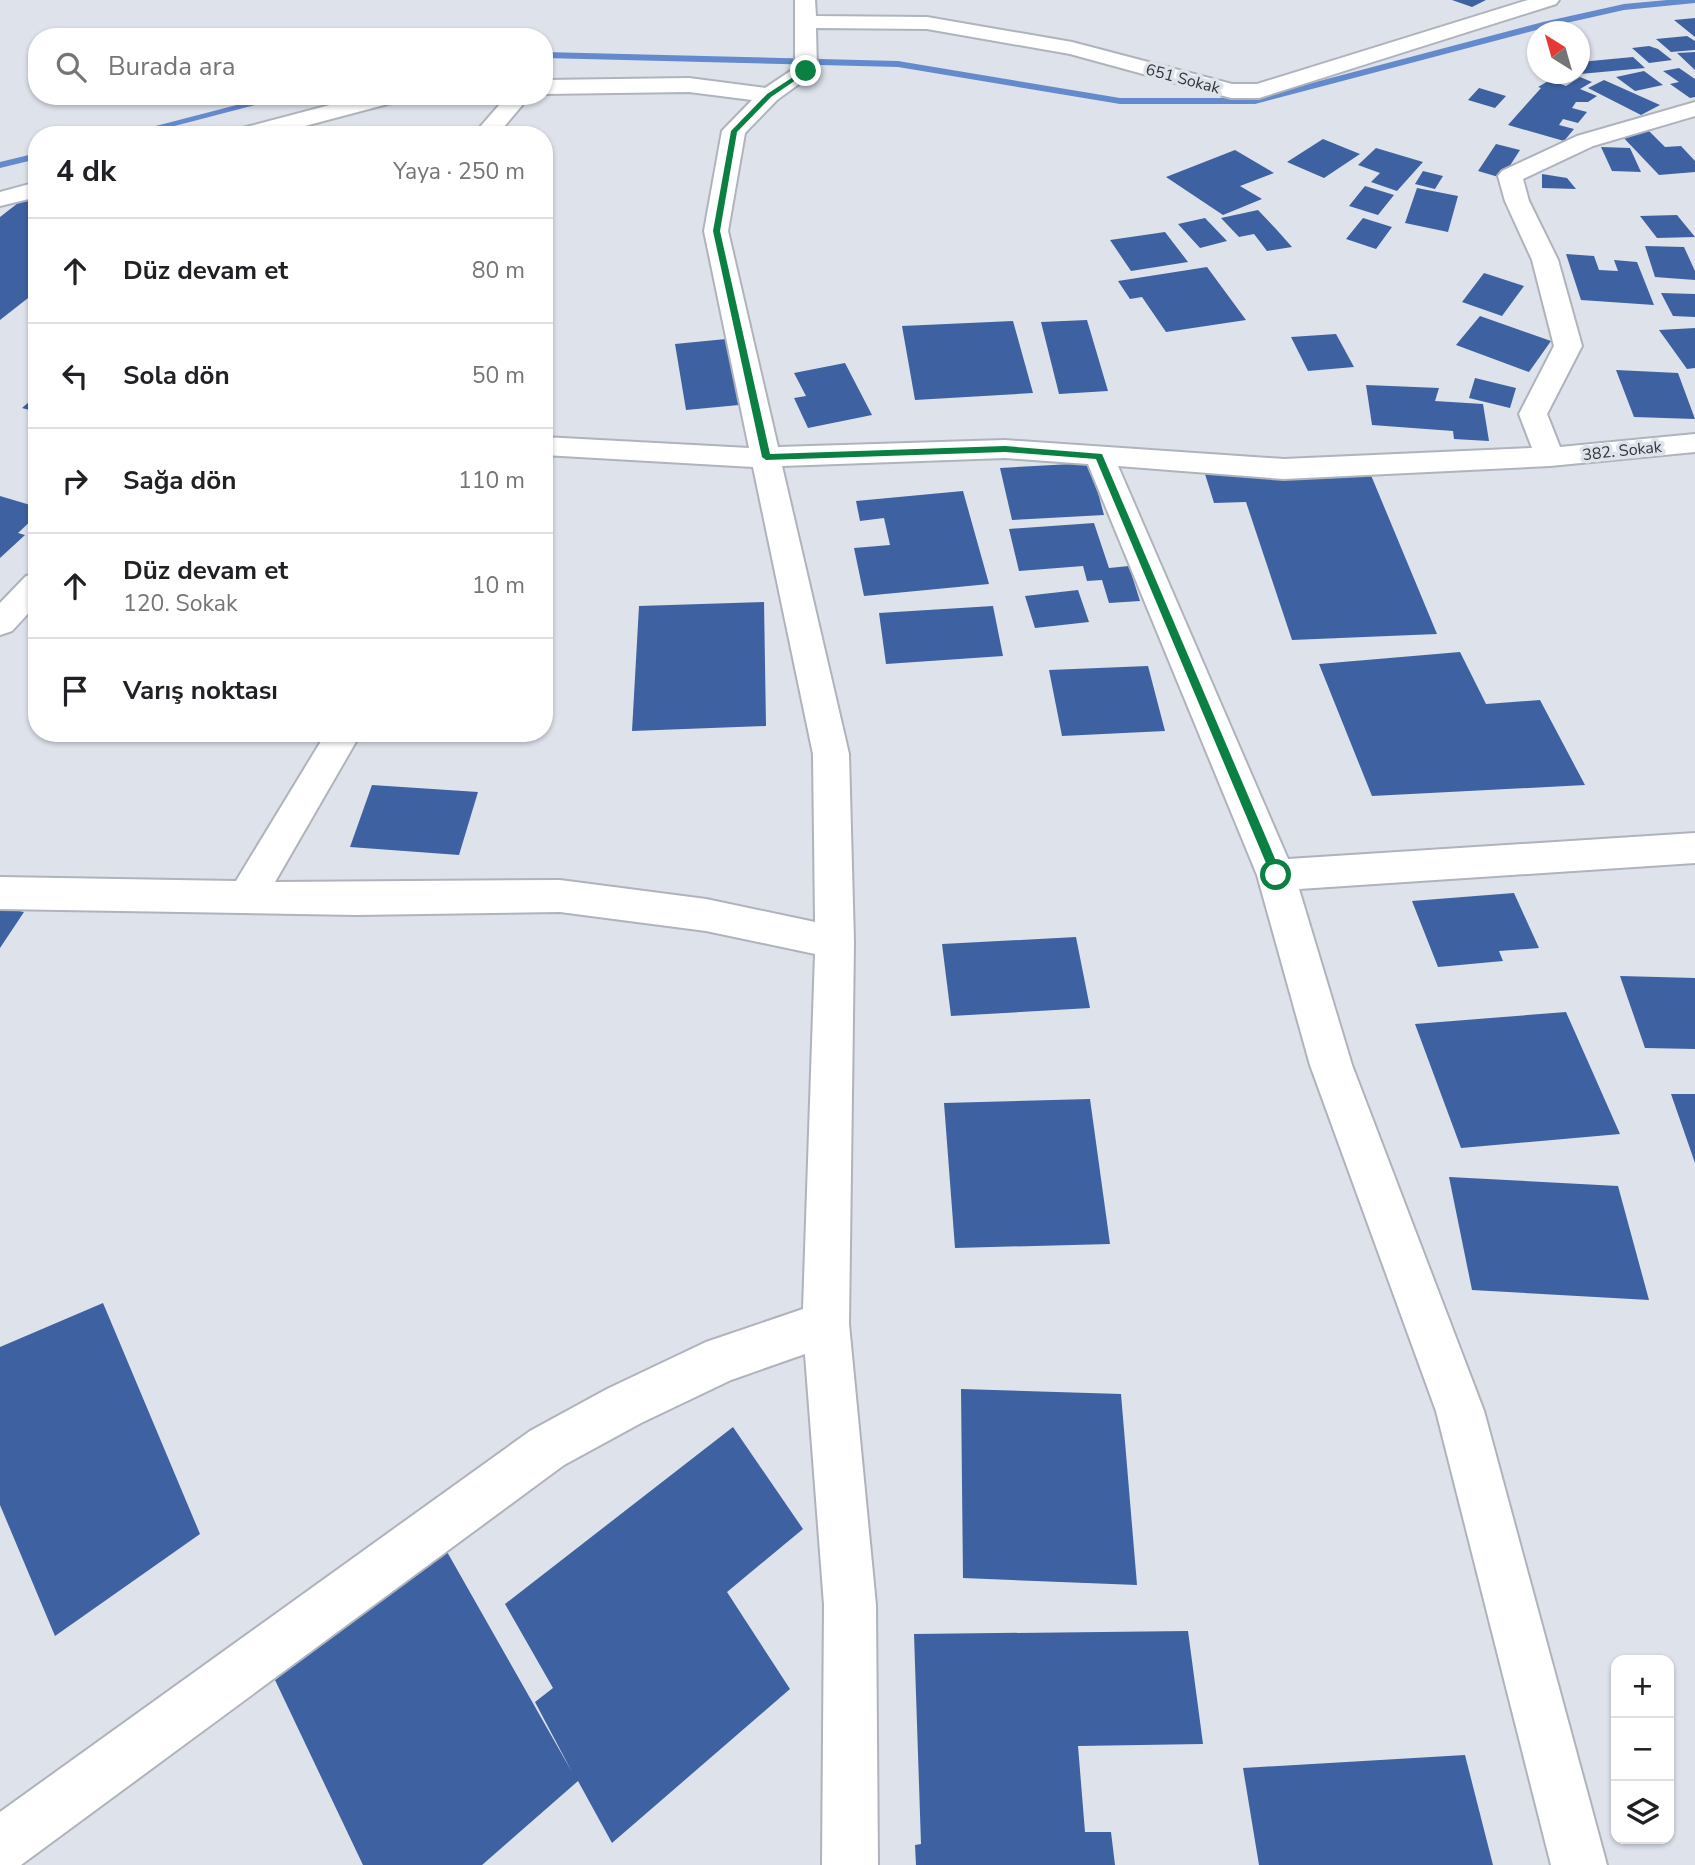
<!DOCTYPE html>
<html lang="tr">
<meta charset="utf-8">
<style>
:root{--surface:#fff;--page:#f2f2f2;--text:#202124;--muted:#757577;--line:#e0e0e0}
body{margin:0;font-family:"Nunito Sans",sans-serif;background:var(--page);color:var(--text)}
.controls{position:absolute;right:21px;bottom:21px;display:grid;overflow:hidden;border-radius:14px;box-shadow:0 2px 5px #0004}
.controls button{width:63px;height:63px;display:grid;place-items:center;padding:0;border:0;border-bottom:2px solid var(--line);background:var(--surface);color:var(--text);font:35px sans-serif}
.compass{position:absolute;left:1527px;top:21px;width:63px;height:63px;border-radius:50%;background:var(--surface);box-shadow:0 2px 5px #0004;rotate:323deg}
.stop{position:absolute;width:21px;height:21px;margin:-16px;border:5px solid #0b8043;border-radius:50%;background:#fff}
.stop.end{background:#0b8043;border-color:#fff;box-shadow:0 2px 7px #0008}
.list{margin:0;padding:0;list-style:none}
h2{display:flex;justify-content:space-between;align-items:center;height:91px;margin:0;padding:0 28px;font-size:30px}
h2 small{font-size:23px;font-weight:400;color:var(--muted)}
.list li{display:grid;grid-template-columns:46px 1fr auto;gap:21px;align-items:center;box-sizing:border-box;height:105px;padding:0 28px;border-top:2px solid var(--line)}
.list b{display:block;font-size:26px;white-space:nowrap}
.list p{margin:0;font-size:23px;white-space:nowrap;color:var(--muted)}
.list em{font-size:23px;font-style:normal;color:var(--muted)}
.icon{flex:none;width:38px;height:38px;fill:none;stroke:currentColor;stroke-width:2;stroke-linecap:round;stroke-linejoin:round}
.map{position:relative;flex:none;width:1695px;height:1865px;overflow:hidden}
.search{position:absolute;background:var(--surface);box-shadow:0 2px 5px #0004;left:28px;top:28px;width:525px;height:77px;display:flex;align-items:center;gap:18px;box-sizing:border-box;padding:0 24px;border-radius:28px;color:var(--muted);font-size:26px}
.panel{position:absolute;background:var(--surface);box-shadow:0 2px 5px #0004;left:28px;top:126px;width:525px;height:616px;border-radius:28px}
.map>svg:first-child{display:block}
</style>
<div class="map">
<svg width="1695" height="1865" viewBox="0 0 1695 1865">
<rect width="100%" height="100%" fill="#dde2eb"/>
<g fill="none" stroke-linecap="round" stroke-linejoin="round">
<path fill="#638acc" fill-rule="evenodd" d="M1667 0H1695V3L1624 10 1544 28 1255 104H1120L898 67 544 58V52L898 61 1120 98H1255L1543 22 1624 4Z
M271 96H289L140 135H121Z
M37 153V159L0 168V162Z"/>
</g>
<path fill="#3e62a1" d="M1452 0H1486L1472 7Z
M1695 18V37L1674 20Z
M1687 36 1695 41V50L1671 52 1656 39Z
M1649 46 1658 49 1672 60 1649 63 1632 48Z
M1695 52V70L1677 53Z
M1633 57 1645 68 1580 74V62Z
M1679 68 1695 79V97L1690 98 1670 84 1679 82 1663 71Z
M1644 71 1663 85 1635 91 1616 77Z
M1580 77 1592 82 1580 89 1597 96 1588 102H1576L1572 108 1587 112 1578 123 1563 119 1559 125 1574 129 1564 141 1508 125 1541 88 1538 87 1550 80 1566 86Z
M1604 80 1660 105 1641 115 1588 88Z
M1479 88 1506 96 1495 108 1468 100Z
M1649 131 1665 147 1681 146 1695 161V172L1659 175 1620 134Z
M1323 139 1360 154 1324 178 1287 162Z
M1496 144 1520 150 1502 178 1478 171Z
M1601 147 1630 148 1641 172 1612 171Z
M1376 148 1423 162 1397 191 1371 182 1380 173 1358 165Z
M1235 150 1274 173 1240 186 1262 199 1223 215 1166 177Z
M1423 171 1443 176 1435 189 1415 184Z
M1542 174 1567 178 1576 189 1542 188Z
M1365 186 1394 195 1378 215 1349 206Z
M1417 188 1458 196 1448 232 1405 223Z
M27 196 37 198V291L0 320V217Z
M1258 210 1276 229 1292 247 1267 251 1254 234 1239 237 1221 218Z
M1677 215 1695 237 1657 238 1640 216Z
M1205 218 1227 241 1200 248 1178 224Z
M1363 218 1392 227 1376 249 1346 239Z
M1165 232 1188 262 1131 271 1110 240Z
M1645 246 1684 247 1695 271V280L1655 277Z
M1566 254 1594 256 1599 270 1618 271 1614 260 1637 262 1654 305 1581 300Z
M1207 267 1246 320 1166 332 1142 297 1130 299 1118 281Z
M1484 273 1524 286 1502 316 1462 302Z
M1661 293 1695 294V317L1673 316Z
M1480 316 1551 341 1529 372 1456 345Z
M1087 320 1108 391 1059 394 1041 322Z
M1013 321 1033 393 915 400 902 326Z
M1695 328V368L1687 369 1659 330Z
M1336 334 1354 367 1308 371 1291 337Z
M726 339 739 405 686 410 675 344Z
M845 363 872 415 808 428 794 398 806 396 794 373Z
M1616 370 1678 373 1695 419 1634 417Z
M1475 378 1516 388 1510 408 1469 398Z
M1366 385 1439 388 1435 401 1483 404 1489 441 1454 439 1453 431 1372 425Z
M37 395V412L22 408Z
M1090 463 1104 515 1012 520 1000 468Z
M1368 468 1437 634 1292 640 1246 502 1214 503 1205 474Z
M963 491 989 584 864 596 854 548 890 545 884 518 860 521 856 501Z
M0 496 37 507V515L18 533 25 535 0 558Z
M1094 523 1109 568 1129 566 1140 601 1109 603 1102 580 1087 581 1083 566 1019 571 1009 529Z
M1078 590 1089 622 1035 628 1025 596Z
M764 602 766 726 632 731 639 606Z
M993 606 1003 656 886 664 879 613Z
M1460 652 1486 704 1540 700 1585 785 1372 796 1319 664Z
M1148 666 1165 731 1062 736 1049 670Z
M372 785 478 792 459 855 350 847Z
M1514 893 1539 948 1499 951 1503 961 1438 967 1412 901Z
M0 907 24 912 0 948Z
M1076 937 1090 1008 951 1016 942 944Z
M1620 976 1695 978V1049L1645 1048Z
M1566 1012 1620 1134 1461 1148 1415 1024Z
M1671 1094H1695V1163Z
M1090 1099 1110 1244 955 1248 944 1103Z
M1449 1177 1618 1186 1649 1300 1472 1290Z
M103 1303 200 1534 55 1636 0 1505V1347Z
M961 1389 1121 1394 1137 1585 963 1578Z
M733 1427 803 1529 727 1592 790 1689 612 1843 578 1781 482 1865H363L275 1680 446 1550 572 1772 535 1702 553 1688 505 1604Z
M1188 1631 1203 1744 1078 1746 1085 1832H1111L1115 1865H916L915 1845 921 1844 914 1634Z
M1465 1755 1493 1865H1259L1243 1768Z"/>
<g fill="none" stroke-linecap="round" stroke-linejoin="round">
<g stroke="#aeb3bc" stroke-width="4">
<path id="street" d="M795 0H815L816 16 927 17 1072 42 1232 84H1257L1528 0H1559L1556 4 1259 98H1231L1070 54 927 29 816 28 817 71 777 100 745 133 728 231 778 447 1005 440 1284 459 1532 448 1519 414 1554 346 1532 260 1505 201 1498 176 1502 171 1577 136 1695 102V116L1593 146 1523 179 1529 201 1558 260 1582 346 1547 414 1560 447 1695 434V452L1550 466 1284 479 1118 466 1288 859 1695 833V863L1299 889 1352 1065 1484 1411 1607 1865H1551L1436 1411 1310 1065 1257 875 1088 464 1005 458 782 466 849 754 854 942 849 1324 876 1605 878 1865H822L824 1605 805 1354 731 1380 641 1423 564 1465 21 1865H0V1812L530 1431 607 1389 706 1342 803 1309 815 954 706 931 560 912 356 915 0 909V877L236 881 326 733H361L275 882 560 880 706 899 815 922 813 754 753 467 544 455V437L749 448 704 231 722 131 752 100 689 92 544 94V80L689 78 765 88 795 68Z
M364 96H402L399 101 271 135H232L235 130Z
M507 96H530L497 135H473Z
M37 182V197L0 206V192Z
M37 573V604L12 631 0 635V603L26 576Z"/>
</g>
<use href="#street" fill="#fff" fill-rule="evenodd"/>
</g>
<path fill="#0b8043" d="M804 70 809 71 771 97 737 132 720 231 770 454 1005 446 1102 454 1282 875 1280 878 1276 880 1271 875 1096 459 1005 452 766 460 762 457 713 231 731 131 767 94Z"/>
<g text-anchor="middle" stroke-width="7" stroke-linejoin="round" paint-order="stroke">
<g font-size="16" fill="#333538" stroke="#dde2eb">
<text transform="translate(1183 78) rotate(15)" y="6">651 Sokak</text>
<text transform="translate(1622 450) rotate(-6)" y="6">382. Sokak</text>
</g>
</g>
</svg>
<div class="controls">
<button>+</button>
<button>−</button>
<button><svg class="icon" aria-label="layers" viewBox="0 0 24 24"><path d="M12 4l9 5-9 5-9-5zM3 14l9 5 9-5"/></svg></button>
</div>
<svg class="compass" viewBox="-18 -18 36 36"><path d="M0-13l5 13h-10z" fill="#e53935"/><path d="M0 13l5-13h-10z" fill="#757577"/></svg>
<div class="stop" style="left:1276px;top:875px"></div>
<div class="stop end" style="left:806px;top:71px"></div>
<div class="search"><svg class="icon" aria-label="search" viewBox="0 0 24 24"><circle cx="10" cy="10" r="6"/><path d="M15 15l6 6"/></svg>Burada ara</div>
<section class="panel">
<h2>4 dk<small>Yaya · 250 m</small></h2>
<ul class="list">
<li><svg class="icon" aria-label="ahead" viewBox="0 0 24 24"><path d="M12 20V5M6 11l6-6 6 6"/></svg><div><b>Düz devam et</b></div><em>80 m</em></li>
<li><svg class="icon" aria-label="left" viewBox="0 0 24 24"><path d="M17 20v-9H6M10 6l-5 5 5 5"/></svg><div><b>Sola dön</b></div><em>50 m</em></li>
<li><svg class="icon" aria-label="right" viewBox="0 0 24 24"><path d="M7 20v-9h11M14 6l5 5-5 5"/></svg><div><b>Sağa dön</b></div><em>110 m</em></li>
<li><svg class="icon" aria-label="ahead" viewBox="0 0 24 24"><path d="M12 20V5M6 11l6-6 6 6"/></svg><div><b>Düz devam et</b><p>120. Sokak</p></div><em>10 m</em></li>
<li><svg class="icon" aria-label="arrive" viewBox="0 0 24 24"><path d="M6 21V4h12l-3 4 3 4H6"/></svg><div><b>Varış noktası</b></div></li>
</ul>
</section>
</div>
